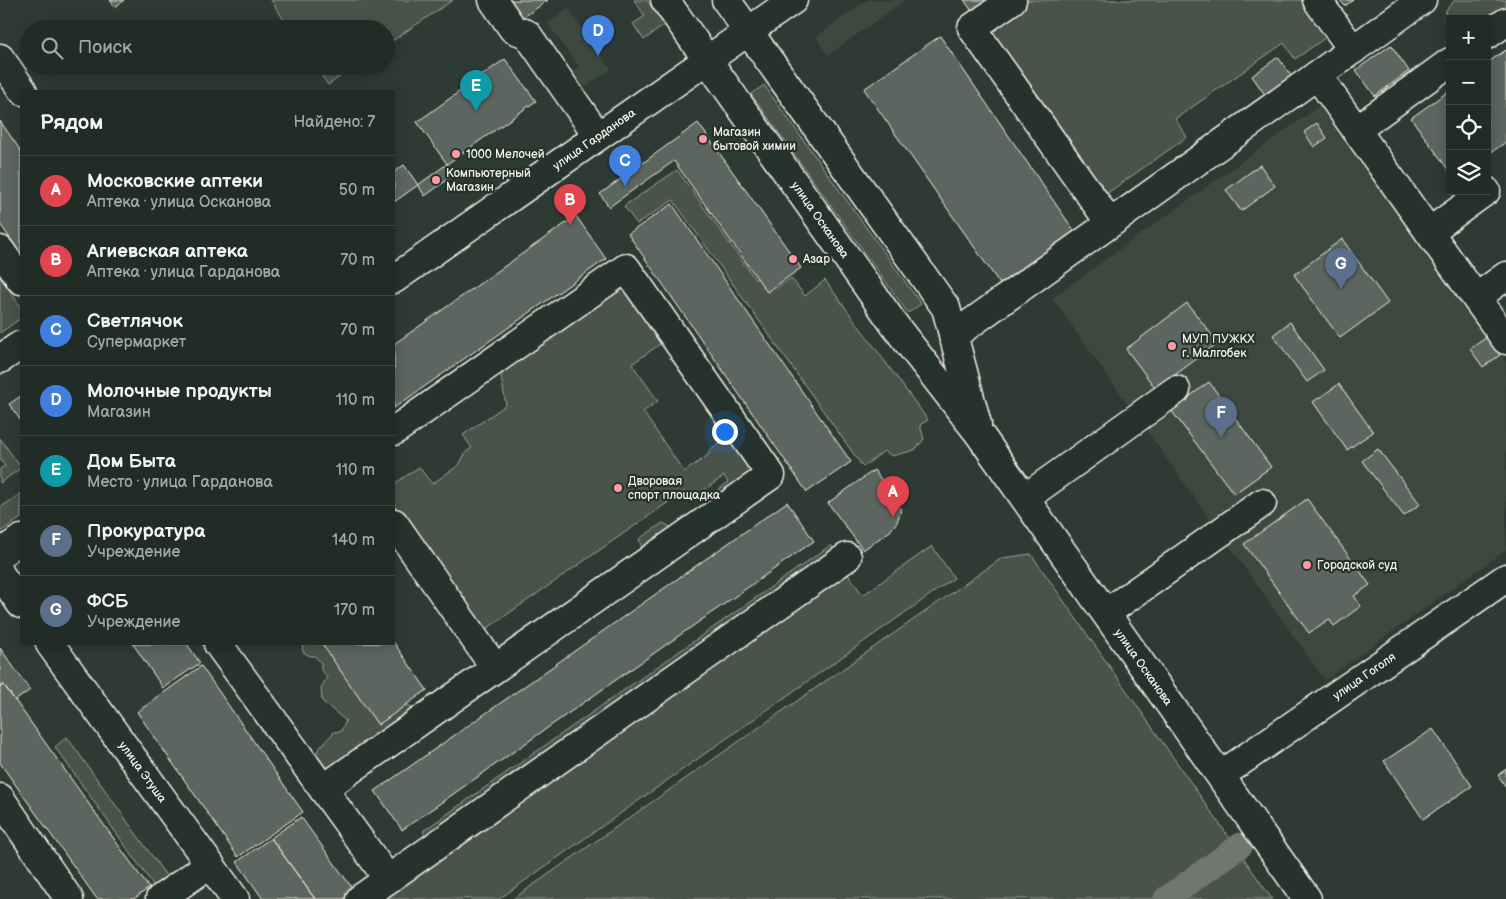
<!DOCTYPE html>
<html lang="ru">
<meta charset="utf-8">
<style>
:root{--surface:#222c27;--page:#2e3833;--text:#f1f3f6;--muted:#a2a7a7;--line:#3f4844;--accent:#8c9099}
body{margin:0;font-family:"Balsamiq Sans",sans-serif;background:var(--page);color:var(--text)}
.controls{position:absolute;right:15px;top:15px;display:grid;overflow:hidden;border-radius:0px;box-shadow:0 2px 12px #0003}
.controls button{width:45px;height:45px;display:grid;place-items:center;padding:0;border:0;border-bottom:1px solid var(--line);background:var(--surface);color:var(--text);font:25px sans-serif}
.you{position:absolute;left:724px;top:431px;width:18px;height:18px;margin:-12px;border:4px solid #fff;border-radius:50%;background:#1a73e8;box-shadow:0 0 0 8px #1a73e833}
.badge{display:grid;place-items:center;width:32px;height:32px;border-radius:50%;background:var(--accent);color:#fff;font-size:16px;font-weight:700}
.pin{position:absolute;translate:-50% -41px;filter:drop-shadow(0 1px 2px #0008)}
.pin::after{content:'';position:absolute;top:26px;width:18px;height:15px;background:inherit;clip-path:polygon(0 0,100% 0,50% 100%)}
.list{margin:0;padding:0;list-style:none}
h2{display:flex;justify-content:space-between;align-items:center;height:65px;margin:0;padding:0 20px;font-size:21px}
h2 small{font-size:16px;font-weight:400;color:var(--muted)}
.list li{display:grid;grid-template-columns:32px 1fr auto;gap:15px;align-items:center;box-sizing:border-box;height:70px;padding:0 20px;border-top:1px solid var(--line)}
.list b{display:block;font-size:19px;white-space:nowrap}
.list p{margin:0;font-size:16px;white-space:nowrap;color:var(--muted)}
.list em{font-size:16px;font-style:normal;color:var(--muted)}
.icon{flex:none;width:28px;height:28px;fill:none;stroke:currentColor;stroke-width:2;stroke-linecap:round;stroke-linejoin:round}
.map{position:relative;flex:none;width:1506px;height:899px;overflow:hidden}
.search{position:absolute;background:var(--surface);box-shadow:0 2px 12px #0003;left:20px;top:20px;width:375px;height:55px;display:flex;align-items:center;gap:12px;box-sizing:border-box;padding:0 18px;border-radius:28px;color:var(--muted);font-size:19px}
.panel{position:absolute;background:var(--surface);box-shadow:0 2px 12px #0003;left:20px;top:90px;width:375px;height:555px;border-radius:0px}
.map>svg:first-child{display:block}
</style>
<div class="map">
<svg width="1506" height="899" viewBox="0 0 1506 899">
<rect width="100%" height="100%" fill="#2e3b34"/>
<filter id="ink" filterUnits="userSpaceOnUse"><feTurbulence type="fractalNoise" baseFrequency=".02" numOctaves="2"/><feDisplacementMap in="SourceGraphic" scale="10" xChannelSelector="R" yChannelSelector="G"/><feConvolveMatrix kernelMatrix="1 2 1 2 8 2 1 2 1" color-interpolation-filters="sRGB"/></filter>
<g filter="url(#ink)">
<path fill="#3c4841" d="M867 0H905L828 55 816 37Z
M568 9 611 69 572 97 561 81 579 67 548 24Z
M1322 104 1506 362V550L1325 680 1052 298Z"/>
<path fill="#48524c" stroke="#9ea29a" d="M271 0H453L386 45V29H290Z
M634 0H647L664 25 644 40 633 24 645 16Z
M1021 0H1309L1332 33 1295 59 1284 43 1175 119 1187 137 1099 199 980 29Z
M1455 0H1506V36L1487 19 1450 20 1445 17 1446 10Z
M315 66H355L328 85Z
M764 85 921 304 908 313 751 94Z
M677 170 755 279 763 277 776 288 791 278 805 296 825 280 928 420 920 425 924 439 915 450 892 456 884 451 863 467 673 200 637 224 624 206Z
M0 277 21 307V318L0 333Z
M622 284 663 342 632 364 658 401 643 412 684 472 707 456 712 448 736 434 757 472 719 502 716 492 728 482 724 476 697 495 683 492 482 632 394 506V484L419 467 432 484 459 465 466 452 472 448 463 435 506 405 501 377 507 365Z
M0 438 21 468 0 483V469L5 466 0 459Z
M21 493V518L0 532V508Z
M663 523 676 530 643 550 639 539Z
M831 545 837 554 429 840 423 831Z
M932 546 954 578 499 899H383L844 569 863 595Z
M1031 554 1272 899H513L1002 558Z
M302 644H337L373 693 410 706 413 712 331 776C327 766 318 761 317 751L334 732 341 731 346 721 322 701 321 688 327 677 321 670V663L315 656H310L303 652Z
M67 737 167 877 154 886 55 747Z"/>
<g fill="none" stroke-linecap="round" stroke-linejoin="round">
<path stroke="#6f7770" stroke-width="25" d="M1166 899 1241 845"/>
</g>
<path fill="#5c655e" stroke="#f4f1e8" d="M110 0H124L115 7Z
M502 0H548L517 22Z
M964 0H987L972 11Z
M1340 0H1353L1345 6Z
M940 36 1075 232 1000 284 864 89Z
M1391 45 1409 71 1375 96 1356 70Z
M1506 50V142L1487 155V63Z
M1278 57 1296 83 1270 102 1252 76Z
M505 59 536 101 447 164 417 122Z
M1450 90V172L1411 118Z
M0 121 21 151V254L0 224Z
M698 123 801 268 767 292 674 161 609 207 600 194Z
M1317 123 1327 138 1314 147 1304 132Z
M447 164 455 174 425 196 418 185Z
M404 165 418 185 394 202V172Z
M1260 165 1275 186 1241 211 1226 190Z
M672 204 851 462 807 492 628 234Z
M576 216 606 259 394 408V344Z
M1342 239 1388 303 1340 338 1294 275Z
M1187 303 1218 343 1156 389 1126 349Z
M1290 322 1324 370 1307 382 1273 335Z
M1487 337 1500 355 1483 367 1470 349Z
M1209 382 1271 467 1234 494 1171 410Z
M1339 384 1373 432 1347 450 1313 402Z
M21 396V421L9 404Z
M1378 449 1420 504 1404 516 1362 461Z
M874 470 895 498 901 510 897 522 890 531 863 550 828 503Z
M1307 499 1370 585 1354 596 1361 606 1334 626 1329 619 1309 633 1244 544Z
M787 502 814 541 402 830 375 791Z
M394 643 427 690 378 725 322 644Z
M133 644H187L200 663 163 688Z
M0 648 30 690 15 701 4 685 0 687Z
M201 666 303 812 238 857 137 712Z
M4 685 149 888 134 899H97L0 763V687Z
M1433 729 1472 786 1423 819 1384 761Z
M1506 769V787L1498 775Z
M301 817 355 892 346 899H315L271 838Z
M271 838 315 899H263L237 862Z"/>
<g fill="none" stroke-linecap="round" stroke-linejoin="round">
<g stroke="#f4f1e8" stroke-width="31">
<g id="minor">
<path d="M493 0 513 29 527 34 598 136"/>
<path id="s1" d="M665 0 896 327 980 435 1307 899"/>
<path d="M726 0 946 308 977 424"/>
<path d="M1012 0 972 28 1110 223"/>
<path d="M1317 0 1353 50"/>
<path d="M1487 35 1506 22"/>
<path d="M0 58 23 91"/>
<path d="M1317 75 1506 340"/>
<path d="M1356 130 1450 62"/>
<path d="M1429 232 1486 191"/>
<path d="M0 250 21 280"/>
<path id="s2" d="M394 279 793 0"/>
<path d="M1476 298 1506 276"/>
<path d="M953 336 1422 0"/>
<path d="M0 359 21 345"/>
<path d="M1025 498 1176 390"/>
<path d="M394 523 495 668"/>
<path d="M0 554 21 539"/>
<path d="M0 574 21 604"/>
<path d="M1106 613 1262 503"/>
<path id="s3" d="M50 644 235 899"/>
<path d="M218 644 388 879"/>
<path id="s4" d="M1221 775 1506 578"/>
<path d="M323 789 771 475 626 268 394 431"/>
<path d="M0 798 69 899"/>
<path d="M160 899 210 864"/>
<path d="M360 899 847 557"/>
</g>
</g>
<use href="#minor" stroke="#26332d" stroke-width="28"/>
</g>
</g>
<g fill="#ff9aa2" stroke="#26332d" stroke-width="2">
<circle cx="703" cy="139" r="5"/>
<circle cx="456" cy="154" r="5"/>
<circle cx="436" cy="180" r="5"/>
<circle cx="793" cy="259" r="5"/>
<circle cx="1172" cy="346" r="5"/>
<circle cx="618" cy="488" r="5"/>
<circle cx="1307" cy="565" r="5"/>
</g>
<g text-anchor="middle" stroke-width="4.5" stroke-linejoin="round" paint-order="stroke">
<g font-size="12" fill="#f4f1e8" stroke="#26332d" text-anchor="start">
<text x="713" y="136">Магазин<tspan x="713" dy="14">бытовой химии</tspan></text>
<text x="466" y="158">1000 Мелочей</text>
<text x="446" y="177">Компьютерный<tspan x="446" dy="14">Магазин</tspan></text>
<text x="803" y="263">Азар</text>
<text x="1182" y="343">МУП ПУЖКХ<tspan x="1182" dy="14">г. Малгобек</tspan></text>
<text x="628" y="485">Дворовая<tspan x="628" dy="14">спорт площадка</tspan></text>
<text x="1317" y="569">Городской суд</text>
</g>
<g font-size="12" fill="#f4f1e8" stroke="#26332d">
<text dy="4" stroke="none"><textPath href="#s2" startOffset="244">улица Гарданова</textPath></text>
<text dy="4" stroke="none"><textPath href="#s1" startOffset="269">улица Осканова</textPath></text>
<text dy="4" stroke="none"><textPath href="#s1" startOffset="821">улица Осканова</textPath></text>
<text dy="4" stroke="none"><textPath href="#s4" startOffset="174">улица Гоголя</textPath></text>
<text dy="4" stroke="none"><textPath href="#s3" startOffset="158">улица Этуша</textPath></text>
</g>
</g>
</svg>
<div class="controls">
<button>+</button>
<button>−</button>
<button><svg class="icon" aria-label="locate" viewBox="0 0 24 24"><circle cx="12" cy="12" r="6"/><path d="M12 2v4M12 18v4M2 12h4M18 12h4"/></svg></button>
<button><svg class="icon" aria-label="layers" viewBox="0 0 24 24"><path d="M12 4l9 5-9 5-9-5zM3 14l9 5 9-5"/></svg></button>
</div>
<div class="you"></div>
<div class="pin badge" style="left:893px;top:517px;background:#e0444e">A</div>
<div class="pin badge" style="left:570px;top:225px;background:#e0444e">B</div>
<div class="pin badge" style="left:625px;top:186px;background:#3f7fe0">C</div>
<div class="pin badge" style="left:598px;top:56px;background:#3f7fe0">D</div>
<div class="pin badge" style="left:476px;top:111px;background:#0f9aa8">E</div>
<div class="pin badge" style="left:1221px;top:438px;background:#5c6f8a">F</div>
<div class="pin badge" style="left:1341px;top:289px;background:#5c6f8a">G</div>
<div class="search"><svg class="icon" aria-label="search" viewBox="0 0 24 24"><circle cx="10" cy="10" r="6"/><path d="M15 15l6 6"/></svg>Поиск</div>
<section class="panel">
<h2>Рядом<small>Найдено: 7</small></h2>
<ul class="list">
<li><span class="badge" style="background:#e0444e">A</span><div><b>Московские аптеки</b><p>Аптека · улица Осканова</p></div><em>50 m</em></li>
<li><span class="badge" style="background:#e0444e">B</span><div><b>Агиевская аптека</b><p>Аптека · улица Гарданова</p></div><em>70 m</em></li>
<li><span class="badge" style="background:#3f7fe0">C</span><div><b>Светлячок</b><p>Супермаркет</p></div><em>70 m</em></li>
<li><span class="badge" style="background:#3f7fe0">D</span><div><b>Молочные продукты</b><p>Магазин</p></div><em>110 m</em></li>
<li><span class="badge" style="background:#0f9aa8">E</span><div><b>Дом Быта</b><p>Место · улица Гарданова</p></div><em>110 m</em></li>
<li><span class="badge" style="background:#5c6f8a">F</span><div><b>Прокуратура</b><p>Учреждение</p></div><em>140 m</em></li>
<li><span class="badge" style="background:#5c6f8a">G</span><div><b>ФСБ</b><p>Учреждение</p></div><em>170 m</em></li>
</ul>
</section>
</div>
